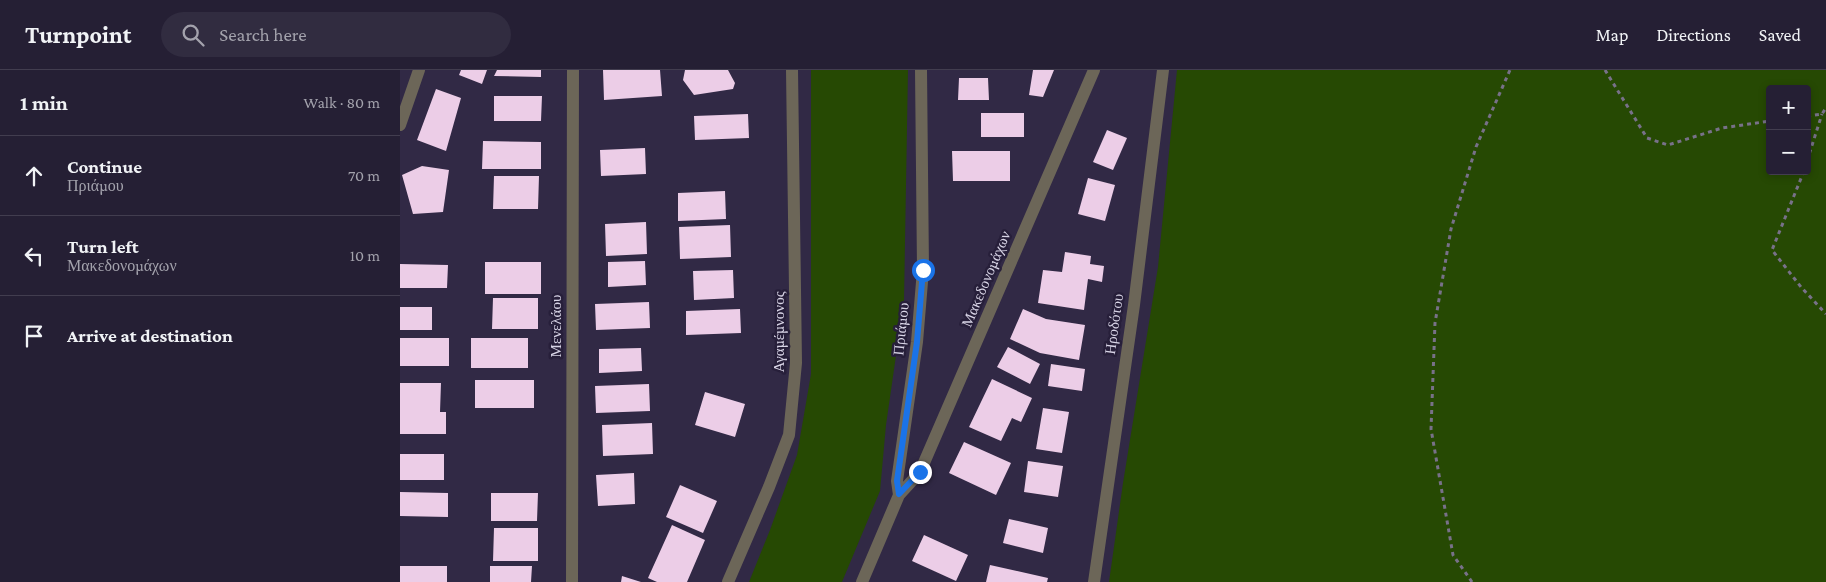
<!DOCTYPE html>
<meta charset="utf-8">
<style>
:root{--surface:#251f34;--page:#312c40;--text:#f1f3f6;--muted:#a3a2ac;--line:#423d4f}
body{margin:0;font-family:"Crimson Pro",serif;background:var(--page);color:var(--text)}
.controls{position:absolute;right:15px;top:15px;display:grid;overflow:hidden;border-radius:5px;box-shadow:0 2px 8px #0003}
.controls button{width:45px;height:45px;display:grid;place-items:center;padding:0;border:0;border-bottom:1px solid var(--line);background:var(--surface);color:var(--text);font:25px sans-serif}
.stop{position:absolute;width:15px;height:15px;margin:-11px;border:4px solid #1a73e8;border-radius:50%;background:#fff}
.stop.end{background:#1a73e8;border-color:#fff;box-shadow:0 1px 5px #0008}
.list{margin:0;padding:0;list-style:none}
h2{display:flex;justify-content:space-between;align-items:center;height:65px;margin:0;padding:0 20px;font-size:21px}
h2 small{font-size:16px;font-weight:400;color:var(--muted)}
.list li{display:grid;grid-template-columns:32px 1fr auto;gap:15px;align-items:center;box-sizing:border-box;height:80px;padding:0 20px;border-top:1px solid var(--line)}
.list b{display:block;font-size:19px;white-space:nowrap}
.list p{margin:0;font-size:16px;white-space:nowrap;color:var(--muted)}
.list em{font-size:16px;font-style:normal;color:var(--muted)}
.icon{flex:none;width:28px;height:28px;fill:none;stroke:currentColor;stroke-width:2;stroke-linecap:round;stroke-linejoin:round}
.map{position:relative;flex:none;width:1426px;height:512px;overflow:hidden}
header{display:flex;align-items:center;gap:30px;box-sizing:border-box;height:70px;padding:0 25px;background:var(--surface);border-bottom:1px solid var(--line)}
header strong{font-size:24px}
nav{display:flex;gap:28px;margin-inline-start:auto;font-size:18px}
.search{width:350px;height:45px;background:var(--page);display:flex;align-items:center;gap:12px;box-sizing:border-box;padding:0 18px;border-radius:28px;color:var(--muted);font-size:19px}
main{display:flex}
aside{flex:1;background:var(--surface)}
.map>svg:first-child{display:block}
</style>
<header>
<strong>Turnpoint</strong>
<div class="search"><svg class="icon" aria-label="search" viewBox="0 0 24 24"><circle cx="10" cy="10" r="6"/><path d="M15 15l6 6"/></svg>Search here</div>
<nav><a>Map</a><a>Directions</a><a>Saved</a></nav>
</header>
<main>
<aside>
<h2>1 min<small>Walk · 80 m</small></h2>
<ul class="list">
<li><svg class="icon" aria-label="ahead" viewBox="0 0 24 24"><path d="M12 20V5M6 11l6-6 6 6"/></svg><div><b>Continue</b><p>Πριάμου</p></div><em>70 m</em></li>
<li><svg class="icon" aria-label="left" viewBox="0 0 24 24"><path d="M17 20v-9H6M10 6l-5 5 5 5"/></svg><div><b>Turn left</b><p>Μακεδονομάχων</p></div><em>10 m</em></li>
<li><svg class="icon" aria-label="arrive" viewBox="0 0 24 24"><path d="M6 21V4h12l-3 4 3 4H6"/></svg><div><b>Arrive at destination</b></div></li>
</ul>
</aside>
<div class="map">
<svg width="1426" height="512" viewBox="0 0 1426 512">
<rect width="100%" height="100%" fill="#312945"/>
<path fill="#264903" fill-rule="evenodd" d="M411 0H508L504 230 486 355 480 421 442 512H349L370 460 397 385 411 304Z
M777 0H1426V512H709L723 413 758 197ZM1370 19H1407V101H1370Z"/>
<path fill="#eccde7" d="M61 0H87L82 14 59 5Z
M97 0H141V7L94 6Z
M203 0H260L262 26 204 30Z
M285 0H328L335 13 333 19 294 25 283 10Z
M633 0H654L643 27 629 25Z
M559 8H588L589 30H558Z
M36 19 61 28 46 81 17 70Z
M94 26H142L141 51H94Z
M581 43H624V67H581Z
M348 44 349 68 295 70 294 46Z
M707 60 727 68 713 100 693 92Z
M83 71 141 72V99H82Z
M245 78 246 104 201 106 200 80Z
M552 81H610V111H553Z
M22 96 49 100 43 142 13 144 2 105Z
M94 106H139L138 139H93Z
M688 108 715 115 705 151 678 144Z
M325 121 326 149 278 151V123Z
M246 152 247 184 206 186 205 154Z
M330 155 331 187 280 189 279 157Z
M665 182 691 186 690 194 704 196 702 212 688 209 684 240 638 233 643 200 662 202Z
M245 191 246 215 208 217V192Z
M85 192H141V224H85Z
M0 194 48 195 47 218H0Z
M333 200 334 228 294 230 293 201Z
M93 228H138V259H92Z
M249 232 250 258 196 260 195 234Z
M0 237H32V260H0Z
M340 239 341 263 286 265V241Z
M623 239 646 249 685 255 679 290 640 283 610 269Z
M0 268H49V296H0Z
M71 268H128V298H71Z
M608 277 640 294 630 314 597 297Z
M241 278 242 301 199 303V279Z
M651 294 685 299 682 321 648 316Z
M592 309 632 328 621 352 612 348 601 371 569 357Z
M75 310H134V338H75Z
M0 313H41L40 342H46V364H0Z
M249 314 250 341 196 343 195 316Z
M305 322 345 334 335 367 295 355Z
M643 338 669 342 662 383 636 379Z
M252 353 253 384 203 386 202 355Z
M564 372 611 393 596 425 549 403Z
M0 384H44V410H0Z
M628 391 663 396 658 427 624 422Z
M234 403 235 434 198 436 196 405Z
M280 415 317 431 303 463 266 447Z
M0 422 48 423V447L0 446Z
M91 423H138L137 451H91Z
M609 449 648 458 643 483 603 473Z
M272 455 305 470 287 512H257L248 508Z
M94 458H138V491H93Z
M524 465 568 485 556 511 512 491Z
M590 495 648 508 647 512H586Z
M0 496H47V512H0Z
M90 496H132L131 512H90Z
M222 506 241 512H221Z"/>
<g fill="none" stroke-linecap="round" stroke-linejoin="round">
<path stroke="#787189" stroke-width="3" stroke-dasharray="4 4" stroke-linecap="butt" d="M1205 0 1247 68 1268 75 1322 58 1370 51
M1407 46 1422 44 1426 38
M1407 91 1422 44
M1404 101 1372 180 1401 217 1426 244
M1072 512 1053 485 1031 359 1035 253 1051 159 1076 77 1110 0"/>
<path stroke="#6c6658" stroke-width="12" d="M0 55 19 0
M499 425 520 402 694 0
M172 512 173 0
M328 512 369 417 389 365 396 293 392 0
M462 512 499 425 497 411 517 272 523 200 521 0
M694 512 734 235 763 0"/>
</g>
<g fill="none" stroke-linecap="round" stroke-linejoin="round">
<path stroke="#1a73e8" stroke-width="6" d="M520 402 499 424 497 411 517 272 523 200"/>
</g>
<g text-anchor="middle" stroke-width="5" stroke-linejoin="round" paint-order="stroke">
<g font-size="15" fill="#d8d4e6" stroke="#271f3a">
<text transform="translate(586 209) rotate(-67)" y="5">Μακεδονομάχων</text>
<text transform="translate(714 254) rotate(-82)" y="5">Ηροδότου</text>
<text transform="translate(156 256) rotate(-90)" y="5">Μενελάου</text>
<text transform="translate(501 259) rotate(-84)" y="5">Πριάμου</text>
<text transform="translate(379 262) rotate(-90)" y="5">Αγαμέμνονος</text>
</g>
</g>
</svg>
<div class="controls">
<button>+</button>
<button>−</button>
</div>
<div class="stop" style="left:523px;top:200px"></div>
<div class="stop end" style="left:520px;top:402px"></div>
</div>
</main>
